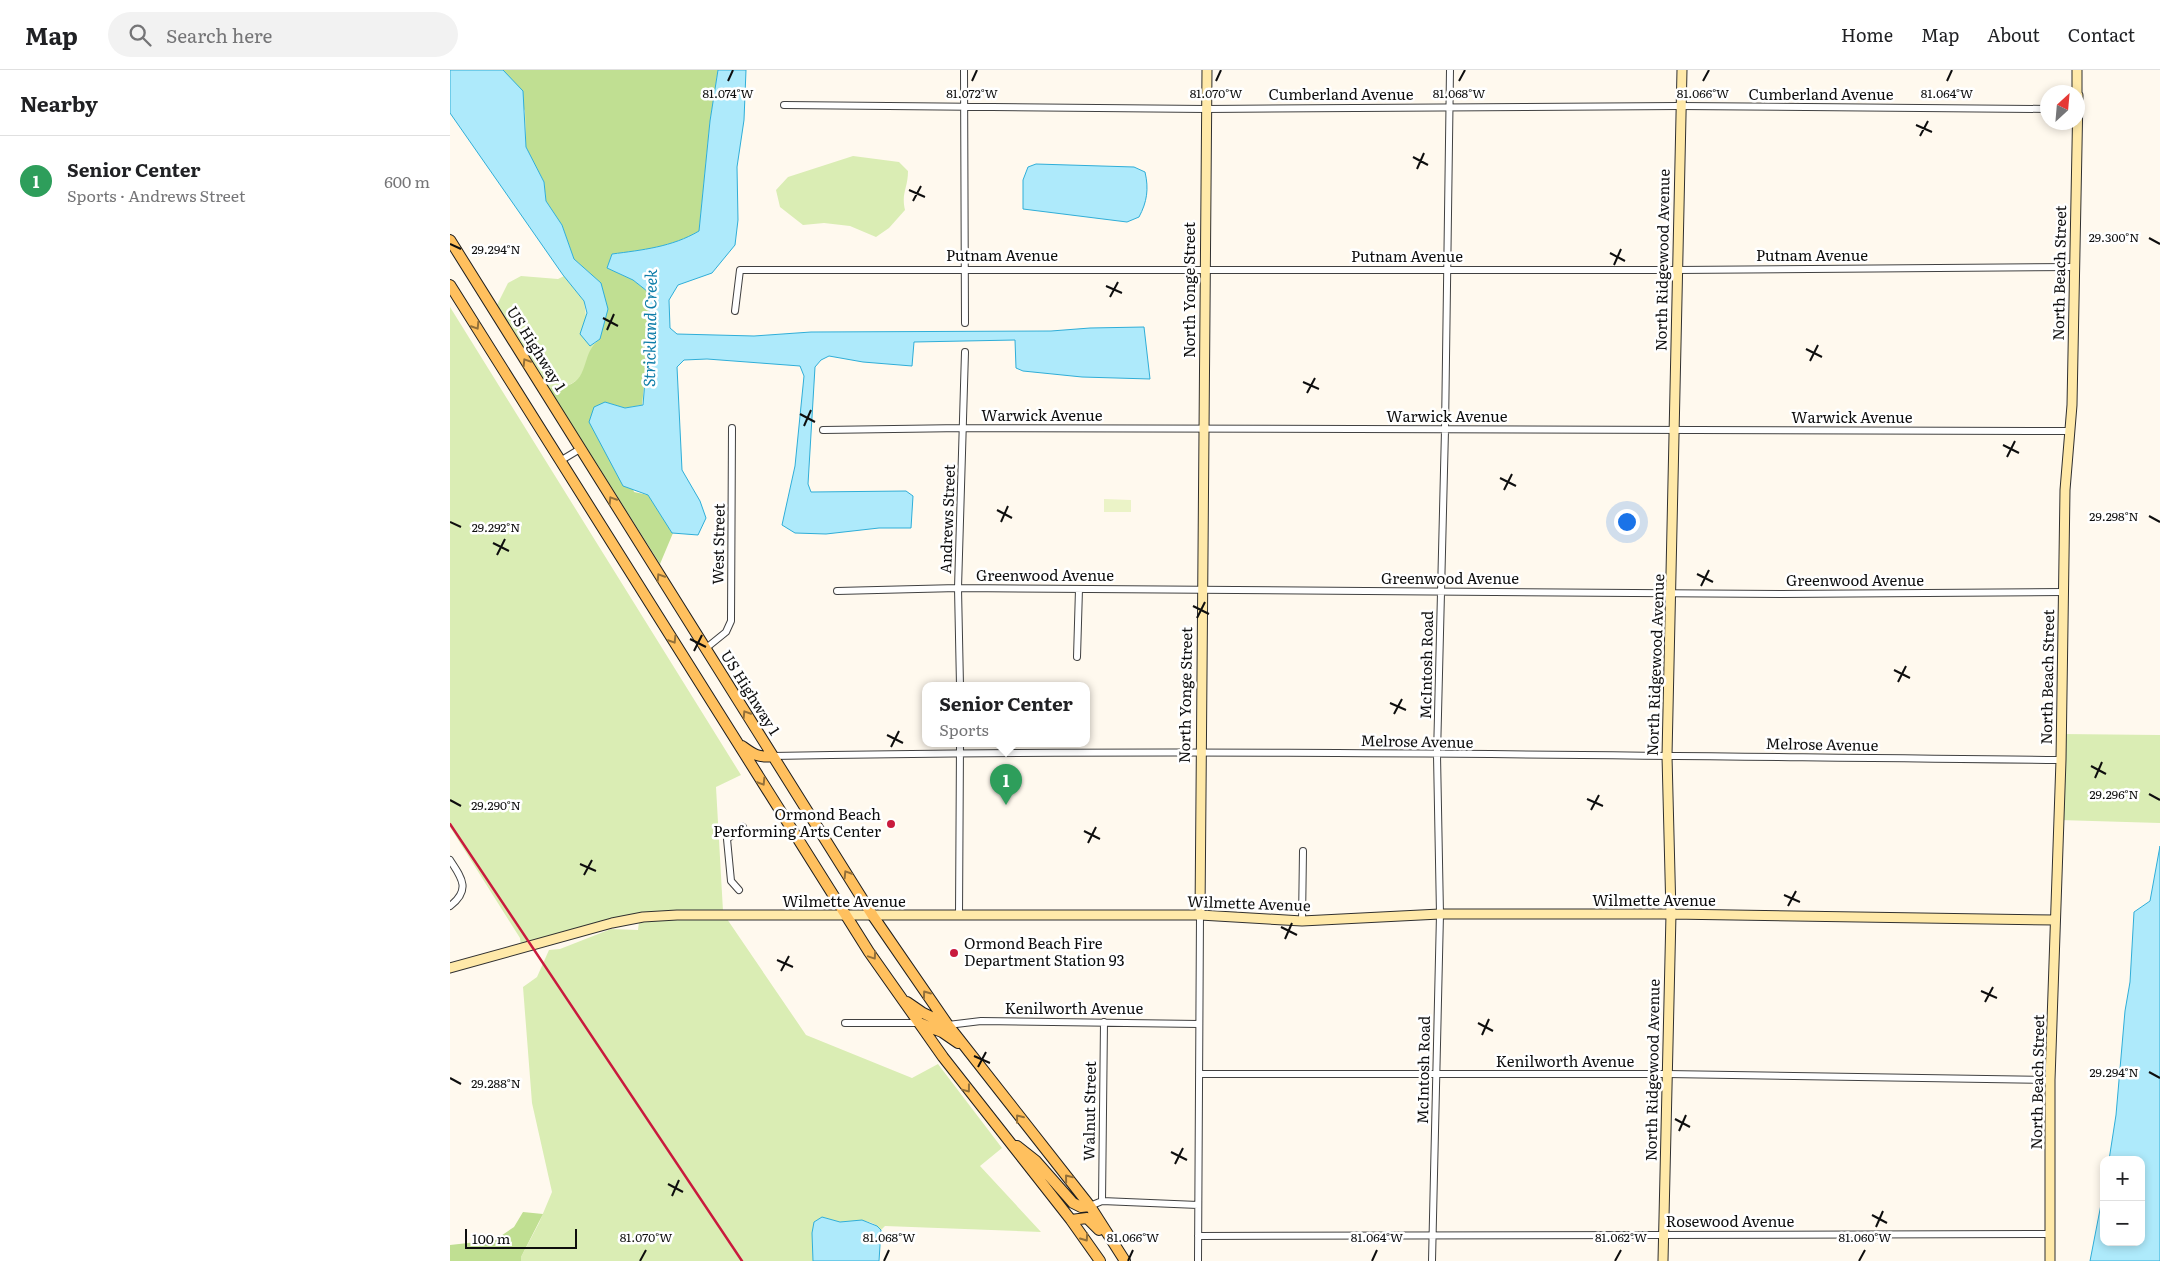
<!DOCTYPE html>
<meta charset="utf-8">
<style>
:root{--surface:#fff;--page:#f2f2f2;--text:#202124;--muted:#757577;--line:#e0e0e0;--accent:#2563eb}
body{margin:0;font-family:Literata,serif;background:var(--page);color:var(--text)}
.controls{position:absolute;right:15px;bottom:15px;display:grid;overflow:hidden;border-radius:10px;box-shadow:0 2px 8px #0003}
.controls button{width:45px;height:45px;display:grid;place-items:center;padding:0;border:0;border-bottom:1px solid var(--line);background:var(--surface);color:var(--text);font:25px sans-serif}
.compass{position:absolute;left:1590px;top:15px;width:45px;height:45px;border-radius:50%;background:var(--surface);box-shadow:0 2px 8px #0003;rotate:26deg}
.scale{position:absolute;left:15px;bottom:12px;width:112px;box-sizing:border-box;padding-left:5px;border:2px solid #0e0e0e;border-top:0;font-size:14px;line-height:18px;white-space:nowrap;color:#0e0e0e;-webkit-text-stroke:4px #fff;paint-order:stroke}
.you{position:absolute;left:1176px;top:451px;width:18px;height:18px;margin:-12px;border:4px solid #fff;border-radius:50%;background:#1a73e8;box-shadow:0 0 0 8px #1a73e833}
.badge{display:grid;place-items:center;width:32px;height:32px;border-radius:50%;background:var(--accent);color:#fff;font-size:16px;font-weight:700}
.pin{position:absolute;translate:-50% -41px;filter:drop-shadow(0 1px 2px #0008)}
.pin::after{content:'';position:absolute;top:26px;width:18px;height:15px;background:inherit;clip-path:polygon(0 0,100% 0,50% 100%)}
.popup{position:absolute;left:472px;top:612px;width:168px;height:65px;box-sizing:border-box;display:grid;place-content:center;border-radius:10px;background:var(--surface);filter:drop-shadow(0 1px 4px #0005);font-size:16px;white-space:nowrap;color:var(--muted)}
.popup b{font-size:19px;color:var(--text)}
.popup::after{content:'';position:absolute;left:50%;top:100%;margin-left:-10px;border:10px solid transparent;border-top-color:var(--surface)}
.list{margin:0;padding:0;list-style:none}
h2{display:flex;justify-content:space-between;align-items:center;height:65px;margin:0;padding:0 20px;font-size:21px}
h2 small{font-size:16px;font-weight:400;color:var(--muted)}
.list li{display:grid;grid-template-columns:32px 1fr auto;gap:15px;align-items:center;box-sizing:border-box;height:90px;padding:0 20px;border-top:1px solid var(--line)}
.list b{display:block;font-size:19px;white-space:nowrap}
.list p{margin:0;font-size:16px;white-space:nowrap;color:var(--muted)}
.list em{font-size:16px;font-style:normal;color:var(--muted)}
.icon{flex:none;width:28px;height:28px;fill:none;stroke:currentColor;stroke-width:2;stroke-linecap:round;stroke-linejoin:round}
.map{position:relative;flex:none;width:1710px;height:1191px;overflow:hidden}
header{display:flex;align-items:center;gap:30px;box-sizing:border-box;height:70px;padding:0 25px;background:var(--surface);border-bottom:1px solid var(--line)}
header strong{font-size:24px}
nav{display:flex;gap:28px;margin-inline-start:auto;font-size:18px}
.search{width:350px;height:45px;background:var(--page);display:flex;align-items:center;gap:12px;box-sizing:border-box;padding:0 18px;border-radius:28px;color:var(--muted);font-size:19px}
main{display:flex}
aside{flex:1;background:var(--surface)}
.map>svg:first-child{display:block}
</style>
<header>
<strong>Map</strong>
<div class="search"><svg class="icon" aria-label="search" viewBox="0 0 24 24"><circle cx="10" cy="10" r="6"/><path d="M15 15l6 6"/></svg>Search here</div>
<nav><a>Home</a><a>Map</a><a>About</a><a>Contact</a></nav>
</header>
<main>
<aside>
<h2>Nearby<small></small></h2>
<ul class="list">
<li><span class="badge" style="background:#2e9e5b">1</span><div><b>Senior Center</b><p>Sports · Andrews Street</p></div><em>600 m</em></li>
</ul>
</aside>
<div class="map">
<svg width="1710" height="1191" viewBox="0 0 1710 1191">
<rect width="100%" height="100%" fill="#fff9ee"/>
<path fill="#daedb4" d="M403 86 449 92 458 101C458 118 451 123 455 140L439 158 426 167 400 156 374 153 353 155 330 137 326 120 338 107Z
M71 206 108 209 114 206 134 231 140 276 145 273C135 299 132 319 99 318L47 235 58 213Z
M0 237 291 705 266 717 273 841H227L71 876 70 868 0 757Z
M1611 664 1710 665V753L1609 750Z
M226 849H277L356 965 462 1008 488 994 552 1078 530 1096 591 1162 435 1156 431 1160C421 1147 406 1152 392 1152 385 1152 378 1148 372 1147L364 1152 362 1163 363 1191H71V1187L89 1153 102 1122 82 1033 73 917 87 907 99 880 110 879 161 859 188 860 189 852Z"/>
<path fill="#c0df92" d="M53 0H268L260 51 249 161C222 177 193 180 162 184L157 198 183 210 197 221 203 275 196 298 192 335 175 338 155 332 184 422 198 425 223 463 210 494 99 318C145 319 127 285 150 269L151 213 124 189 112 155 96 131 94 112 76 77 75 41Z
M73 1142 93 1144 71 1187V1191H0V1175L45 1170 64 1157Z"/>
<path fill="#ebf3c7" d="M654 429 681 430V442H654Z"/>
<path fill="#aeeafb" stroke="#2faed8" d="M0 0H53L73 21 76 77 94 112 96 131 112 155 124 189 151 213 158 239 150 269 140 276 130 264 137 243 134 231 113 205 0 43Z
M268 0H296L294 50 287 97 288 150 285 175 262 203 228 215 219 230 220 258 227 264 304 266 361 262 601 261 640 258 694 257 700 309 632 307 573 301 566 298 565 270 464 272 462 296 413 292 379 286 371 290 365 297 358 414 361 422 456 421 463 426 461 458H429L376 464 345 463 332 455 345 396 354 306 350 296 257 289 234 290 227 297 232 400 250 431 256 448 248 465 222 463 198 425 173 416 139 352 144 337 155 332 175 338 193 335 196 298 203 275 197 221 183 210 157 198 162 184C192 180 222 177 249 161L260 51Z
M586 94 684 97 695 102C699 119 697 132 689 147L677 152 573 139V110L578 97Z
M1710 776V1191H1640L1654 1119V1172H1691V1090H1659L1666 1045 1675 941 1680 912 1684 842 1700 831Z
M372 1147 390 1152 412 1150 427 1156 431 1160 429 1191H363L362 1163 364 1152Z"/>
<g fill="none" stroke-linecap="round" stroke-linejoin="round">
<g stroke="#414141" stroke-width="8">
<path id="street" d="M514 0 515 253
M334 35 756 39 1230 36 1598 39
M285 241 290 200H1227L1625 197
M373 360 514 358 1621 361
M110 391 130 379
M387 521 508 518 1331 524 1613 522
M255 579 276 562 281 551 282 358
M627 587 629 519
M510 616 508 518 515 282
M322 686C752 678 1181 686 1611 690
M0 790C12 808 21 820 0 836
M289 820 281 811 277 769 293 757
M509 846 510 674
M852 851 853 781
M395 953H469
M498 955 531 951 749 954
M749 1004H1217L1600 1010
M652 1131 654 952
M640 1136 652 1131 748 1135
M748 1166 1601 1164
M748 1191 750 845
M982 1191 990 844 987 685 995 360 1000 0"/>
</g>
<g stroke="#303030" stroke-width="11">
<path id="secondary" d="M1627 0V22
M750 845 757 0
M0 898 162 853 193 847 227 845H750L852 851 990 844H1221L1605 850
M1213 1191 1221 844 1217 686 1232 0
M1600 1191V1010L1611 690 1615 420 1622 335 1628 25"/>
</g>
<g stroke="#1f1f1f" stroke-width="12">
<path id="primary" d="M0 170 423 846 498 955 640 1136 675 1191
M0 215 419 882 493 987 621 1150 650 1191
M292 676C303 684 308 688 322 686
M457 932 473 943 498 955
M469 953 492 962 508 973
M567 1076 586 1091 623 1133 631 1137 640 1136
M621 1150 637 1148 649 1160"/>
</g>
<use href="#street" stroke="#fff" stroke-width="6"/>
<use href="#secondary" stroke="#ffe9a9" stroke-width="9"/>
<use href="#primary" stroke="#ffc05e" stroke-width="10"/>
<path stroke="#c91a3d" stroke-width="2.5" d="M0 754 292 1191"/>
</g>
<defs><path id="oneway-chevron" d="M-2-3.5L2.5 0L-2 3.5" fill="none" stroke-width="1.6" stroke-linecap="round" stroke-linejoin="round" transform="scale(1.25)"/></defs>
<g stroke="#93703a">
<use href="#oneway-chevron" transform="translate(26 256) rotate(58)"/>
<use href="#oneway-chevron" transform="translate(76 292) rotate(-122)"/>
<use href="#oneway-chevron" transform="translate(162 430) rotate(-122)"/>
<use href="#oneway-chevron" transform="translate(210 507) rotate(-122)"/>
<use href="#oneway-chevron" transform="translate(223 570) rotate(58)"/>
<use href="#oneway-chevron" transform="translate(296 644) rotate(-122)"/>
<use href="#oneway-chevron" transform="translate(312 712) rotate(58)"/>
<use href="#oneway-chevron" transform="translate(397 804) rotate(-122)"/>
<use href="#oneway-chevron" transform="translate(423 886) rotate(56)"/>
<use href="#oneway-chevron" transform="translate(476 924) rotate(-126)"/>
<use href="#oneway-chevron" transform="translate(517 1019) rotate(53)"/>
<use href="#oneway-chevron" transform="translate(569 1048) rotate(-128)"/>
<use href="#oneway-chevron" transform="translate(618 1108) rotate(-129)"/>
<use href="#oneway-chevron" transform="translate(635 1168) rotate(55)"/>
</g>
<path fill="none" stroke="#0e0e0e" stroke-width="2" d="M278 11 283 0M522 11 527 0M766 11 771 0M1009 11 1015 0M1253 11 1259 0M1497 11 1502 0M1466 55 1482 62M1470 66 1478 51M963 87 978 95M967 99 974 83M459 120 475 127M463 131 471 116M1699 168 1710 174M0 174 11 179M1160 183 1175 191M1164 195 1171 179M656 216 672 223M660 227 668 212M153 248 168 256M157 260 164 244M1356 279 1372 287M1360 291 1368 275M853 312 869 319M857 323 865 308M350 344 365 352M354 356 361 340M1553 375 1569 383M1557 387 1565 371M1050 408 1066 416M1054 420 1062 404M547 440 562 448M1699 446 1710 452M0 452 11 457M551 452 558 436M43 473 59 481M47 485 55 469M1247 504 1263 512M1251 516 1259 500M743 536 759 544M747 548 755 532M240 569 256 577M244 581 252 565M1444 600 1460 608M1448 612 1456 596M940 633 956 640M944 644 952 629M437 665 453 673M441 677 449 661M1641 696 1656 704M1645 708 1652 692M1699 724 1710 730M1137 729 1153 736M0 730 11 736M1141 740 1149 725M634 761 650 769M638 773 646 757M130 794 146 801M134 805 142 790M1334 825 1350 832M1338 836 1346 821M831 857 847 865M835 869 842 853M327 890 343 897M331 901 339 886M1531 921 1547 928M1535 932 1543 917M1028 953 1043 961M1032 965 1039 949M524 986 540 993M528 997 536 982M1699 1002 1710 1008M0 1008 11 1014M1225 1049 1240 1057M1229 1061 1236 1045M721 1082 737 1090M725 1094 733 1078M218 1114 233 1122M222 1126 229 1110M1422 1145 1437 1153M1426 1157 1433 1141M190 1191 196 1180M434 1191 439 1180M678 1191 683 1180M922 1191 927 1180M1165 1191 1171 1180M1409 1191 1415 1180"/>
<g fill="#c91a3d" stroke="#fff" stroke-width="2">
<circle cx="441" cy="754" r="5"/>
<circle cx="504" cy="883" r="5"/>
</g>
<g text-anchor="middle" stroke-width="5" stroke-linejoin="round" paint-order="stroke">
<g font-size="15" fill="#0e0e0e" stroke="#fff">
<text x="891" y="30">Cumberland Avenue</text>
<text x="1371" y="30">Cumberland Avenue</text>
<text x="552" y="191">Putnam Avenue</text>
<text x="1362" y="191">Putnam Avenue</text>
<text x="957" y="192">Putnam Avenue</text>
<text transform="translate(1213 190) rotate(-89)" y="5">North Ridgewood Avenue</text>
<text transform="translate(1610 203) rotate(-89)" y="5">North Beach Street</text>
<text transform="translate(740 220) rotate(-90)" y="5">North Yonge Street</text>
<text transform="translate(86 279) rotate(58)" y="5">US Highway 1</text>
<text x="592" y="351">Warwick Avenue</text>
<text x="997" y="352">Warwick Avenue</text>
<text x="1402" y="353">Warwick Avenue</text>
<text transform="translate(498 449) rotate(-88)" y="5">Andrews Street</text>
<text transform="translate(269 474) rotate(-89)" y="5">West Street</text>
<text x="595" y="511">Greenwood Avenue</text>
<text x="1000" y="514">Greenwood Avenue</text>
<text x="1405" y="516">Greenwood Avenue</text>
<text transform="translate(977 595) rotate(-89)" y="5">McIntosh Road</text>
<text transform="translate(1206 595) rotate(-88)" y="5">North Ridgewood Avenue</text>
<text transform="translate(1598 607) rotate(-89)" y="5">North Beach Street</text>
<text transform="translate(300 623) rotate(58)" y="5">US Highway 1</text>
<text transform="translate(736 625) rotate(-89)" y="5">North Yonge Street</text>
<text transform="translate(967 672) rotate(1)" y="5">Melrose Avenue</text>
<text transform="translate(1372 675) rotate(1)" y="5">Melrose Avenue</text>
<text x="1204" y="836">Wilmette Avenue</text>
<text x="394" y="837">Wilmette Avenue</text>
<text transform="translate(799 834) rotate(2)" y="5">Wilmette Avenue</text>
<text x="624" y="944">Kenilworth Avenue</text>
<text x="1115" y="997">Kenilworth Avenue</text>
<text transform="translate(974 1000) rotate(-89)" y="5">McIntosh Road</text>
<text transform="translate(1203 1000) rotate(-89)" y="5">North Ridgewood Avenue</text>
<text transform="translate(1588 1012) rotate(-89)" y="5">North Beach Street</text>
<text transform="translate(640 1041) rotate(-89)" y="5">Walnut Street</text>
<text x="1280" y="1157">Rosewood Avenue</text>
</g>
<g font-size="15" fill="#0e0e0e" stroke="#fff" text-anchor="end">
<text x="431" y="750">Ormond Beach<tspan x="431" dy="17">Performing Arts Center</tspan></text>
<text x="514" y="879" text-anchor="start">Ormond Beach Fire<tspan x="514" dy="17">Department Station 93</tspan></text>
</g>
<g font-size="16" font-style="italic" fill="#0d7da9" stroke="#fff">
<text transform="translate(200 258) rotate(-89)" y="6">Strickland Creek</text>
</g>
</g>
<g font-size="12" text-anchor="middle" fill="#0e0e0e" stroke="#fff" stroke-width="5" stroke-linejoin="round" paint-order="stroke">
<text x="278" y="28">81.074°W</text>
<text x="522" y="28">81.072°W</text>
<text x="766" y="28">81.070°W</text>
<text x="1009" y="28">81.068°W</text>
<text x="1253" y="28">81.066°W</text>
<text x="1497" y="28">81.064°W</text>
<text x="1664" y="172">29.300°N</text>
<text x="46" y="184">29.294°N</text>
<text x="1664" y="451">29.298°N</text>
<text x="46" y="462">29.292°N</text>
<text x="1664" y="729">29.296°N</text>
<text x="46" y="740">29.290°N</text>
<text x="1664" y="1007">29.294°N</text>
<text x="46" y="1018">29.288°N</text>
<text x="196" y="1172">81.070°W</text>
<text x="439" y="1172">81.068°W</text>
<text x="683" y="1172">81.066°W</text>
<text x="927" y="1172">81.064°W</text>
<text x="1171" y="1172">81.062°W</text>
<text x="1415" y="1172">81.060°W</text>
</g>
</svg>
<div class="controls">
<button>+</button>
<button>−</button>
</div>
<svg class="compass" viewBox="-18 -18 36 36"><path d="M0-13l5 13h-10z" fill="#e53935"/><path d="M0 13l5-13h-10z" fill="#757577"/></svg>
<div class="scale">100 m</div>
<div class="you"></div>
<div class="pin badge" style="left:556px;top:735px;background:#2e9e5b">1</div>
<div class="popup"><b>Senior Center</b>Sports</div>
</div>
</main>
